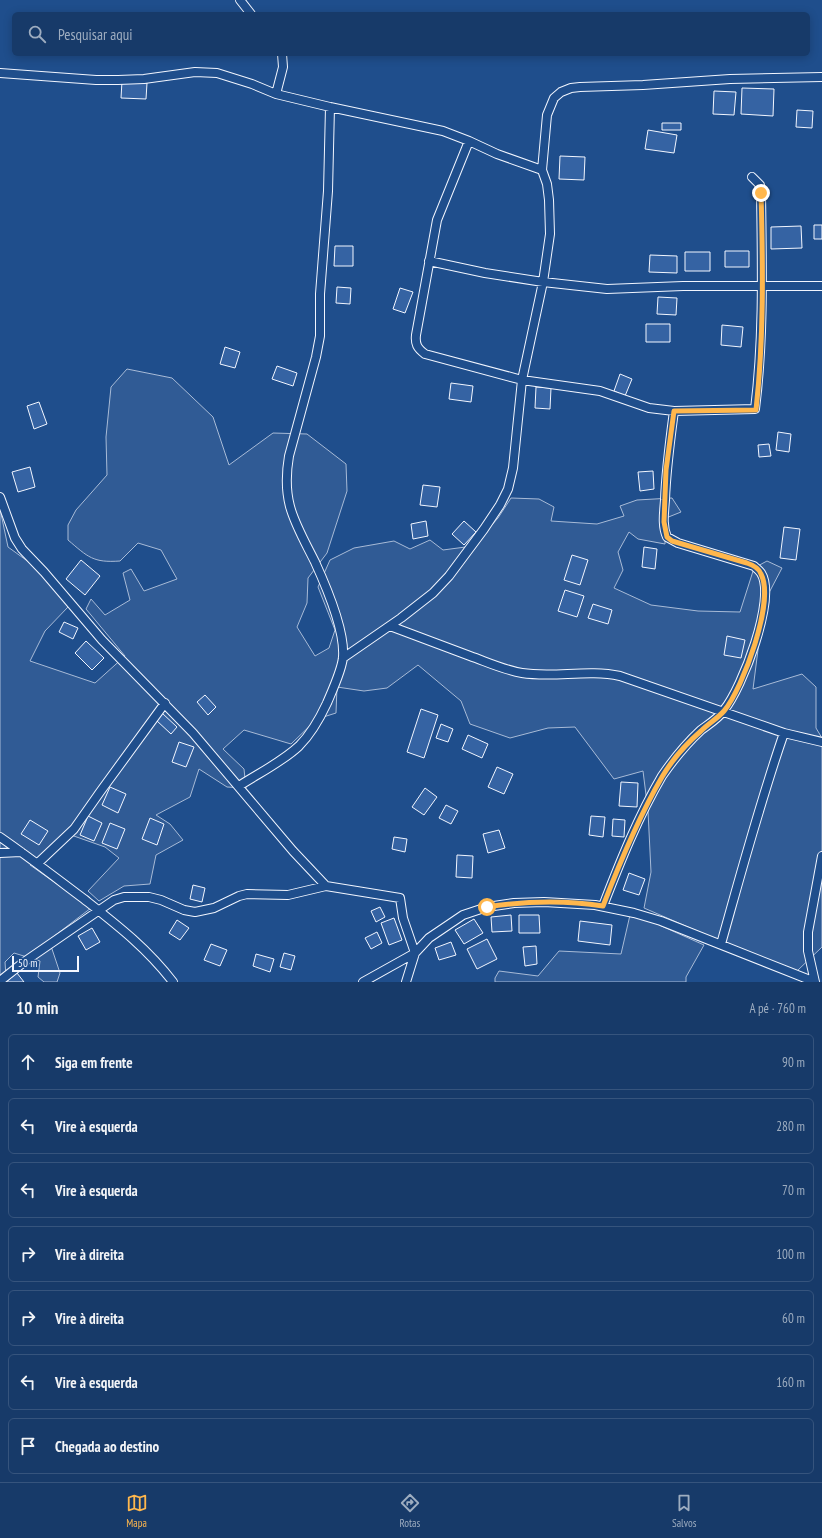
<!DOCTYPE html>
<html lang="pt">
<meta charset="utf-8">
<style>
:root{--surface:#173a69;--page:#20416f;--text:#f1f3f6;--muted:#9eadc0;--line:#36547d;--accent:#ffb74d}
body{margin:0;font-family:"PT Sans Narrow",sans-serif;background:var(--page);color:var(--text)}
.scale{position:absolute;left:12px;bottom:10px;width:67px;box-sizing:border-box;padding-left:4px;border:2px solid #f2f6ff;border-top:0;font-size:11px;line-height:14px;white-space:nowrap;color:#f2f6ff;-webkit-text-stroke:3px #1f4e8c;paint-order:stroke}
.stop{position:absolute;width:12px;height:12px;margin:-9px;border:3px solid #ffb74d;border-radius:50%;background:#fff}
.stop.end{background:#ffb74d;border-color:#fff;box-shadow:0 1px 4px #0008}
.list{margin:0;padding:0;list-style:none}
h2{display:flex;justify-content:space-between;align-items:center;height:52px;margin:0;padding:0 16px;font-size:17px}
h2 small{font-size:13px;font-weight:400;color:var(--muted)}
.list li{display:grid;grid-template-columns:26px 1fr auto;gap:12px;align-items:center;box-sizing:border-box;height:56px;margin:0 8px 8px;padding:0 8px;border:1px solid var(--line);border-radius:6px}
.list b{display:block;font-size:15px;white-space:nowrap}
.list em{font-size:13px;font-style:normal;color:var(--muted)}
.icon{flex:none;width:22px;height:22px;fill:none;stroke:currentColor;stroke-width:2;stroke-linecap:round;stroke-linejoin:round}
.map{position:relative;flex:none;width:822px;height:982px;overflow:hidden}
.search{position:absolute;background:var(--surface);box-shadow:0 2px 10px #0003;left:12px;right:12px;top:12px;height:44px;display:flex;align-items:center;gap:10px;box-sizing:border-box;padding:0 14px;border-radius:6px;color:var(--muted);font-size:15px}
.sheet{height:500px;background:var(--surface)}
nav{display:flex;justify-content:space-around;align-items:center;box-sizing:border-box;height:56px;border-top:1px solid var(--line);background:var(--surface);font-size:11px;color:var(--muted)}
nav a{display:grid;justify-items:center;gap:2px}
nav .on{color:var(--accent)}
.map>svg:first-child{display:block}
</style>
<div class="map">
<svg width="822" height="982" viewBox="0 0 822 982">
<rect width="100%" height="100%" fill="#1f4e8c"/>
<path fill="#305b95" stroke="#a8bbd7" d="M127 369 172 378 213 417 229 465 273 433 307 434 346 464 347 491 327 553 308 578 307 603 297 627 315 656 329 648 335 630 318 587 330 560 354 548 394 541 410 549 430 540 443 550 473 546 498 518 511 498 539 499 554 507 551 521 597 524 624 516 620 506 637 500 672 498 681 512 666 518 665 544 638 539 629 532 618 552 623 570 614 588 651 605 698 611 740 612 754 568 767 561 782 568 761 608 759 642 753 689 802 674 816 687V728L822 738V947L797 971 704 934 644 908 651 872 648 811 643 771 614 779 575 727 548 728 510 738 470 724 461 701 418 665 387 688 364 691 337 687 336 713 317 719 291 744 244 730 223 749 244 769 246 788 227 787 199 769 190 797 156 815 170 824 183 840 156 855 150 884 124 886 99 901 88 891 119 858 105 847 71 835 30 865 91 908 49 940 60 973 57 982H44L38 977 40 961 14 953 5 962 6 977 0 980V509L8 547 51 578 68 607 45 631 30 661 95 683 125 656 86 609 91 599 105 615 130 600 123 573 131 569 144 591 177 579 161 550 138 543 120 561C93 563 88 557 68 540V525L76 510 107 475 106 437 111 387Z
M630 915 657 924 704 945 686 977V982H495V978L499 971 538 976 559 951 621 954Z"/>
<path fill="#3563a3" stroke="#f2f6ff" d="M122 81 147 83 146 99 121 98Z
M742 88 774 89 773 116 741 114Z
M714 91 736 92 734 115 713 114Z
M797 110 813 111 812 128 796 127Z
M662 123H681V130H662Z
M648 130 677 135 674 153 645 149Z
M560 156 585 157 584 180 559 179Z
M814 225H822V239H814Z
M801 226 802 248 771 249V227Z
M335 246H353V266H334Z
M725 251H749V267H725Z
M685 252H710V271H685Z
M650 255 677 256V273L649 272Z
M337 287 351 288 350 304 336 303Z
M400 288 413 292 405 313 393 309Z
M658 297 677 298 676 315 657 314Z
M646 324H670V342H646Z
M722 325 743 327 741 347 721 345Z
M225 347 240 352 235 368 220 364Z
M277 366 297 373 293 386 272 379Z
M620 374 632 379 625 396 614 391Z
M451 383 473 386 471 402 449 399Z
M536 387 551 388 550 409 535 408Z
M39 402 47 424 34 429 27 406Z
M778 432 791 434 789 452 776 450Z
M769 444 771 456 759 457 758 445Z
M30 467 35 487 18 492 12 472Z
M653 471 654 489 640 491 638 472Z
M423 485 440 487 437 507 420 505Z
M426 521 428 536 413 539 411 524Z
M464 521 476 532 464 545 452 534Z
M784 527 800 529 796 560 780 558Z
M644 547 657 549 655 569 642 567Z
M572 555 588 560 580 585 564 580Z
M81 560 100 576 85 595 66 579Z
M565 590 584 596 577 617 558 611Z
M593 604 612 610 608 624 588 618Z
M64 622 78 628 73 639 59 632Z
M727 636 745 640 741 658 724 655Z
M86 641 104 658 92 670 75 653Z
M205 695 216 707 208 715 197 702Z
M421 709 438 715 424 758 407 752Z
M162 713 177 727 171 734 156 720Z
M441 724 453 729 448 742 436 738Z
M468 735 488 744 482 758 462 749Z
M179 742 194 747 186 767 172 762Z
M497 767 513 774 504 794 488 787Z
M621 782 638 783 637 807 619 806Z
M110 787 126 794 118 813 102 805Z
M425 788 437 797 424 815 412 807Z
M446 805 458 811 451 824 439 818Z
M88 816 102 823 94 841 80 835Z
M591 816 605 817 603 837 589 835Z
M150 818 164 824 157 845 142 839Z
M613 819 625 820 624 837 612 836Z
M30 820 48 831 39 845 21 834Z
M110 823 125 829 117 849 102 843Z
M499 830 505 848 488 853 483 834Z
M394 837 407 839 405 852 392 849Z
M457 855 473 856 472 878 456 877Z
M629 873 645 879 639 895 623 890Z
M193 885 205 888 202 902 190 899Z
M380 907 385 917 376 922 371 911Z
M511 915 512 931 492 932 491 917Z
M519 915H539L540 933H519Z
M394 918 402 940 389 945 381 923Z
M474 919 483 933 464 944 455 930Z
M177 920 189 928 180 940 169 933Z
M580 921 612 925 610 945 578 941Z
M92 928 100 942 86 950 78 936Z
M377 932 382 943 371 949 365 938Z
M487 939 497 959 477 969 467 949Z
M451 942 456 955 439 960 435 948Z
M211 944 227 950 220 966 204 960Z
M536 946 537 964 525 966 523 947Z
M284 953 295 956 291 970 280 967Z
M256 954 274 959 270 972 253 966Z
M17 973 24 982H6Z"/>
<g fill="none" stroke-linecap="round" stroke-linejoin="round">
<g stroke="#f2f6ff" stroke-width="10">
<path id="street" d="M240 0 251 14
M0 73 96 80H118L144 79 195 72 217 73 252 84 276 94 330 107 443 131 469 141 497 154 542 170
M276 94 283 67 282 54
M469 141 437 220 416 335C415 344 417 348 425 354L522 380 600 391 649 408 674 411 755 409C764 337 762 265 761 193L760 185 752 177
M429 261 485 273 543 282 607 289 683 286H822
M0 497 15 538 22 549 44 572 102 640 193 733 293 851 326 886
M390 626C416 636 443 646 470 656 487 662 504 670 522 673 554 678 588 669 620 676L784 733 822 742
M343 658 401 618 433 593 449 576 484 529 500 505 508 489 513 468 522 380 543 282 550 234 549 200 547 184 542 170 547 115 554 98 561 92 571 88 580 87 643 85 730 79 822 77
M239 786C259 773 282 762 299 746 311 734 320 718 327 703 332 691 342 670 343 657 345 631 326 586 315 562 295 522 281 503 289 456L316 357 320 336V294L328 191 330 107
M0 837C29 857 56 878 84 899 117 925 147 948 173 982
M0 853 21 852
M38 863 74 829 100 792 165 703
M603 906C620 862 638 817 662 776 673 760 687 743 701 730 709 724 719 718 724 710 742 688 777 598 761 573 759 570 756 568 754 566L678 543 667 537C662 526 664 513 665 500 666 470 670 441 674 411
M721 944C741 873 760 802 784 733
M0 981 24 962 114 900 124 897H149L161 900 184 910 195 912 214 908 239 896 247 894 288 895 326 886 400 898 403 918 415 953 363 982
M406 982 415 953 429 938 463 915 487 907 514 903 544 902 595 905 634 913 661 921 815 982
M815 982 808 951V932L822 856"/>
</g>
<use href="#street" stroke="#1f4e8c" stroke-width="8"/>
</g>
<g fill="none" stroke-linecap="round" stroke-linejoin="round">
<path stroke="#ffb74d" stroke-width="5" d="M487 907C525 901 565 900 603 906 620 862 638 818 662 777 672 760 686 744 701 731 708 724 718 718 724 711 743 688 775 601 761 574 759 568 753 565 747 563L672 541 667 537 664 522 666 470 674 411 756 410C764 337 763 265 761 193"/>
</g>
</svg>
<div class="scale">50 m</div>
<div class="stop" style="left:487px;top:907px"></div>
<div class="stop end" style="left:761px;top:193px"></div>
<div class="search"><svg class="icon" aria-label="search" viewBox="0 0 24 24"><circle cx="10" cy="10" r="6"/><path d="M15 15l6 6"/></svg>Pesquisar aqui</div>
</div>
<section class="sheet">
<h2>10 min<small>A pé · 760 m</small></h2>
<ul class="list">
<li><svg class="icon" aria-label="ahead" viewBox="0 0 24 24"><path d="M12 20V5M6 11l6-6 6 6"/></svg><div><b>Siga em frente</b></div><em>90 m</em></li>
<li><svg class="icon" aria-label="left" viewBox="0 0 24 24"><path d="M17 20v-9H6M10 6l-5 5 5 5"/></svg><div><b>Vire à esquerda</b></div><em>280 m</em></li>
<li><svg class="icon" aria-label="left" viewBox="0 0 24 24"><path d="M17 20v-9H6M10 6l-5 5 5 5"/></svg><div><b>Vire à esquerda</b></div><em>70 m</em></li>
<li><svg class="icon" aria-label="right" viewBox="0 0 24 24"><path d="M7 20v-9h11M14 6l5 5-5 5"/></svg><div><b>Vire à direita</b></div><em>100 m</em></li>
<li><svg class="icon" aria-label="right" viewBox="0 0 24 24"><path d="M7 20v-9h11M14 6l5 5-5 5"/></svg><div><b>Vire à direita</b></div><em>60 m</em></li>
<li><svg class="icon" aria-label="left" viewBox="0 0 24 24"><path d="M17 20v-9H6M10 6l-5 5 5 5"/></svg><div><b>Vire à esquerda</b></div><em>160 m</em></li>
<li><svg class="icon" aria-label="arrive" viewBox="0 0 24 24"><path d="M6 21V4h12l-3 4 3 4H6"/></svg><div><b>Chegada ao destino</b></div></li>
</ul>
</section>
<nav>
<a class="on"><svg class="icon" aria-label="map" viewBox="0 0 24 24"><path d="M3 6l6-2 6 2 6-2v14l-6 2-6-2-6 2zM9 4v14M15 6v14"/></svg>Mapa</a>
<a><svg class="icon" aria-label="directions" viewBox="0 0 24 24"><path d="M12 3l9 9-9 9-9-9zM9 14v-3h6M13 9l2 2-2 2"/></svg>Rotas</a>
<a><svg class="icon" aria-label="saved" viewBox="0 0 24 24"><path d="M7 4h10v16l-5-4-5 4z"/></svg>Salvos</a>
</nav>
